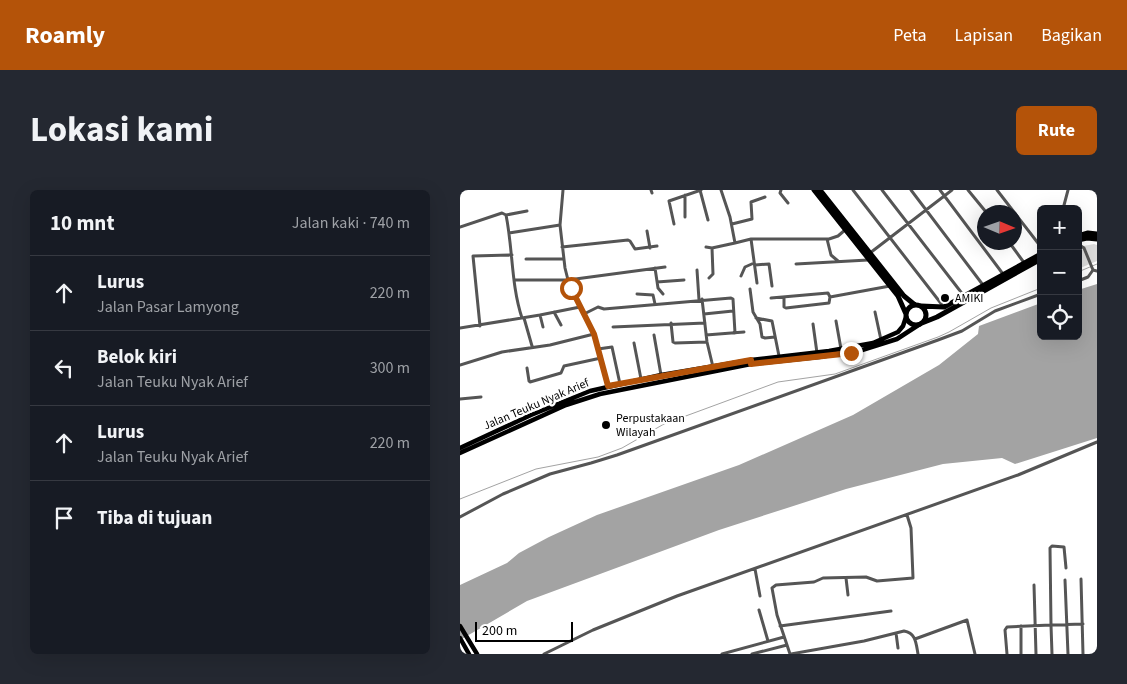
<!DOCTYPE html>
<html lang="id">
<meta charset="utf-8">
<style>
:root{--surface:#171b24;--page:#242831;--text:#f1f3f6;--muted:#9ea1a6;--line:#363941;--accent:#b45309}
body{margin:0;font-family:"Source Sans 3",sans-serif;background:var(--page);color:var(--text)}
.controls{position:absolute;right:15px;top:15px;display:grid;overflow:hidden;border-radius:8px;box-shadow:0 5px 20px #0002}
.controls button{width:45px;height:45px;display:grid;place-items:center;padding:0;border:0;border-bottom:1px solid var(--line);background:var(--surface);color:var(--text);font:25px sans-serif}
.compass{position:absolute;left:517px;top:15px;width:45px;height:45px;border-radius:50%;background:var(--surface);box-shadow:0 5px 20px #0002;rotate:92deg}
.scale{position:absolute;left:15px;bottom:12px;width:98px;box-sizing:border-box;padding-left:5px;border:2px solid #000;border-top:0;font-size:14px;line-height:18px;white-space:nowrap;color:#000;-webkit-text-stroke:4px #fff;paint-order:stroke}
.stop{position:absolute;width:15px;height:15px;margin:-11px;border:4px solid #b45309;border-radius:50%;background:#fff}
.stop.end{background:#b45309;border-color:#fff;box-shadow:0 1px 5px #0008}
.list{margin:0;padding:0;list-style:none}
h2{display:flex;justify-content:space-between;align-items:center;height:65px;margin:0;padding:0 20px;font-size:21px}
h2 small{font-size:16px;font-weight:400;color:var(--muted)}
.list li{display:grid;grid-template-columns:32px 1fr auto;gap:15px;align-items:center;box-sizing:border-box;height:75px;padding:0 20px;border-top:1px solid var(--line)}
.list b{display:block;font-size:19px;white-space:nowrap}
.list p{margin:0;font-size:16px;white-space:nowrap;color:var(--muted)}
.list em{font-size:16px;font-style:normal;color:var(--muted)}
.icon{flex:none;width:28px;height:28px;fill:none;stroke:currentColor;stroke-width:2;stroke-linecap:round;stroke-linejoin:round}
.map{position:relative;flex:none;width:637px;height:464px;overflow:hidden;border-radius:8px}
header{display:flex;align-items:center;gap:30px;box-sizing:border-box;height:70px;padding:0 25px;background:var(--accent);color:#fff}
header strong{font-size:24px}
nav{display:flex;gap:28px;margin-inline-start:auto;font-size:18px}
.intro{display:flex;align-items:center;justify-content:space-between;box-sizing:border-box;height:120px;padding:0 30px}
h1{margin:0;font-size:35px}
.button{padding:12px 22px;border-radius:8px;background:var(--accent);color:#fff;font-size:18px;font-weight:700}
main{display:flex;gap:30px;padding:0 30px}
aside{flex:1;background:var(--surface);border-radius:8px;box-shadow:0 5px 20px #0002}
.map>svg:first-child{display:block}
</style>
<header>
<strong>Roamly</strong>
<nav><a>Peta</a><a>Lapisan</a><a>Bagikan</a></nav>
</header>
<div class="intro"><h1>Lokasi kami</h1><a class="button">Rute</a></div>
<main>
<aside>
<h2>10 mnt<small>Jalan kaki · 740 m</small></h2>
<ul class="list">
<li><svg class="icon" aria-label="ahead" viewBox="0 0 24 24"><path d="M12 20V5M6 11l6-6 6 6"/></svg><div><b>Lurus</b><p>Jalan Pasar Lamyong</p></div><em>220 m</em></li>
<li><svg class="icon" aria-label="left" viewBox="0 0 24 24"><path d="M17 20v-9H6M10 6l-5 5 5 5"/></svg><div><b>Belok kiri</b><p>Jalan Teuku Nyak Arief</p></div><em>300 m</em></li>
<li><svg class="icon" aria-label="ahead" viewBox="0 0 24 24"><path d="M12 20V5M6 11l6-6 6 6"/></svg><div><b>Lurus</b><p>Jalan Teuku Nyak Arief</p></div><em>220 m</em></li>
<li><svg class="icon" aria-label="arrive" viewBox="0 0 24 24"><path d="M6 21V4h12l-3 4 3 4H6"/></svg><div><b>Tiba di tujuan</b></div></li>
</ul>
</aside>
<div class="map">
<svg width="637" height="464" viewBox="0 0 637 464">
<rect width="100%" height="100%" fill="#fff"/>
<path fill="#dcdcdc" d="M634 54 637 55V71L618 79V57Z"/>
<path fill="#a3a3a3" d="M637 94V248L555 274 542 268 483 274 386 299 259 340 67 411 0 450V395L47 373 59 363 89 347 137 325 279 275 393 225 479 175 518 144 519 136 581 113V146H618V100Z"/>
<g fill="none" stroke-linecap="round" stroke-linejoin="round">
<path stroke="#a3a3a3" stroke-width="1" d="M618 82 637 74
M0 309 76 279 138 267 162 258 204 234 318 192 375 184 478 147 489 142 531 118 581 98"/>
<path stroke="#555" stroke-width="3" d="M103 0 100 35 105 78 109 94 134 144 148 196
M191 0 192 3
M240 0 248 30
M261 0 270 27 275 53 291 49H369L378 46 385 40
M321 0 320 3 328 13
M393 0 483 116
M422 0 504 106
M451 0 523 95
M480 0 543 84
M508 0 526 22
M537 0 581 57
M225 5V27
M603 19 608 0
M46 25 67 21
M214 34 209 11 241 0
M272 34 292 29 291 12 305 7
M0 37 42 23 46 25C53 59 51 95 62 128
M187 41 190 58
M49 43 100 35
M291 49 297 93
M367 49 371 65 378 71
M549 52 565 74
M618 54 624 58 633 80 637 81
M102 57 168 50 170 51 175 59 197 56
M246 57 252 58
M410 63 492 0
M66 69H103
M336 74 408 70
M295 75 309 74 312 96
M195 78 198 98 203 104
M237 80 239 110
M281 86 285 77 294 73
M249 88 253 84 252 58 275 53
M55 90H108L205 77
M618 91 628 87 633 80
M197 92 224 90
M290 99 293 122 300 134 302 147 305 148 315 147
M177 104 193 105 195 114
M324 107V117L326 118 369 113 370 107
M311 108 368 103 370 107 430 96
M242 109 247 152 253 177
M94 122 101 135
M415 122 421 150
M124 124 138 117 144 119 271 108 273 109 275 143
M244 124 273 121
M80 125 83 137
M64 128 72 156
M296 128 312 131 319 166
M376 131 381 159
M211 133 213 152 215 153 247 152
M353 134 357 163
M20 136 13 66 52 65
M153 137 245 133
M0 138 80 125 120 117
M194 145 201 185
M246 145 284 142
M174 153 181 189
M138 159 152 157 160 194
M0 175 42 162 90 155 134 144
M67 178 69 191 70 192 101 183 104 176 141 168
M0 209 21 207
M0 327 43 304 90 284 131 273 157 265 478 150 502 141 535 121 581 104
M606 378 604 357 592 356 590 358 591 435 623 434
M295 379 300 406
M386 388 388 405
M621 389 623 464
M605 390 608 464
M574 395 576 464
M299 420 308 451
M320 436 431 421
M561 436V464
M436 443 438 458
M455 449 507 430 515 464
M84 464 133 440 217 406 558 285 637 252
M262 464 324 447
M292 464 327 455
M330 464 317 425 312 398 316 395 354 392 363 388 406 387 417 391 453 388 451 338 447 325
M331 464 404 451 444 441C456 443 456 453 458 464
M547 464 545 440 547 437 591 435 592 464"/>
<path stroke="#000" stroke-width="4.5" d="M0 258 71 225 130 201 201 185 291 170 369 161 413 153 438 142 443 136 446 127
M0 263 106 215 140 204 291 174 359 167 399 161 437 149 460 134
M0 436 17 464
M0 448 9 464"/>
<path stroke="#000" stroke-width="5" d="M354 0 438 106 446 124
M360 0 444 106 455 115
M618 46 628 43 637 44
M618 50 627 48 637 49
M446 125a10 10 0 1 1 20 0a10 10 0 1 1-20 0Z
M461 116 484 117 581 64
M462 133 477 127 581 69"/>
</g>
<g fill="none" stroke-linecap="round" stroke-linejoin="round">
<path stroke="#b45309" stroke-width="6" d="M111 98 134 144 148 196 291 170V174L391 163"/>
</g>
<g fill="#000" stroke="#fff" stroke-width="2">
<circle cx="485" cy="108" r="5"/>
<circle cx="146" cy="235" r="5"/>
</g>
<g text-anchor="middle" stroke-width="4.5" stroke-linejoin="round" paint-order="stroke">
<g font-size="12" fill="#000" stroke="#fff" text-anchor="start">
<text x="495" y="112">AMIKI</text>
<text x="156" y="232">Perpustakaan<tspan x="156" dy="14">Wilayah</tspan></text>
</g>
<g font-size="12" fill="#000" stroke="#fff">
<text transform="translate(76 214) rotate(-23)" y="4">Jalan Teuku Nyak Arief</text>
</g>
</g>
</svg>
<div class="controls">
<button>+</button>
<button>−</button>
<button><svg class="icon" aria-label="locate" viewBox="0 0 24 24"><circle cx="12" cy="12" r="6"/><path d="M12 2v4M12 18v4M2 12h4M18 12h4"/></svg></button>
</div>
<svg class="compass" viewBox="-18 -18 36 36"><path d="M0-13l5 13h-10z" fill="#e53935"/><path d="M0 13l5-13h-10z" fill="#9ea1a6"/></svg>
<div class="scale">200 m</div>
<div class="stop" style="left:111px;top:98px"></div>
<div class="stop end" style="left:391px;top:163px"></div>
</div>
</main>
